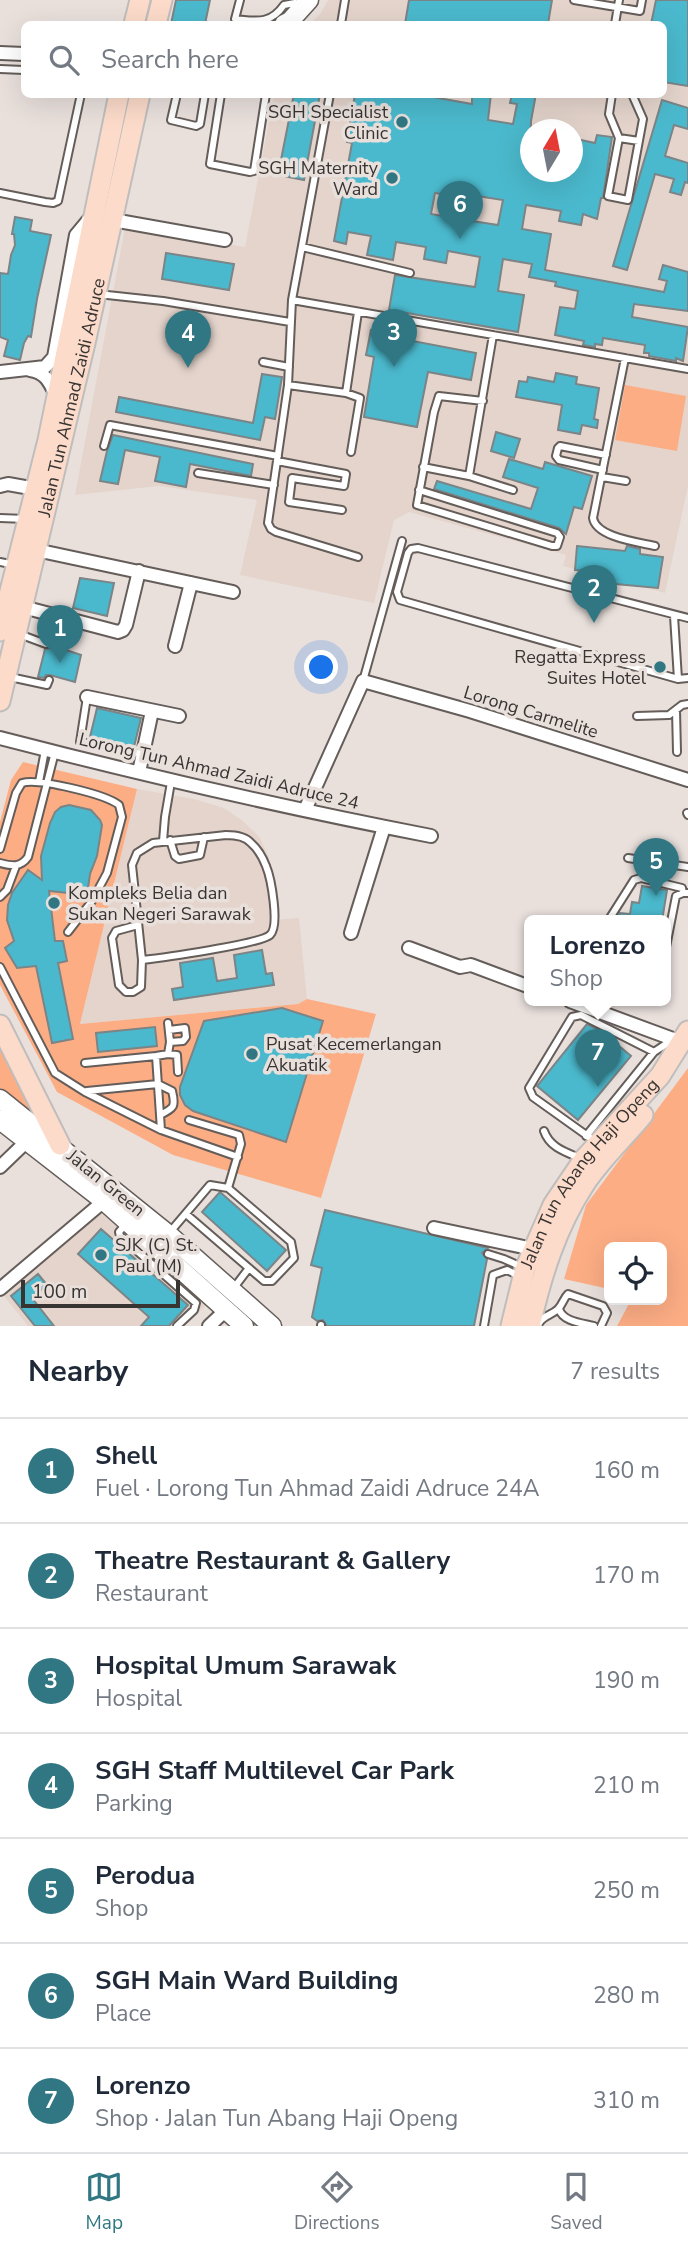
<!DOCTYPE html>
<meta charset="utf-8">
<style>
:root{--surface:#fff;--page:#f2f2f3;--text:#1f2937;--muted:#747a83;--line:#e0e1e3;--accent:#307783}
body{margin:0;font-family:"Nunito Sans",sans-serif;background:var(--page);color:var(--text)}
.controls{position:absolute;right:21px;bottom:21px;display:grid;overflow:hidden;border-radius:10px;box-shadow:0 7px 28px #0002}
.controls button{width:63px;height:63px;display:grid;place-items:center;padding:0;border:0;border-bottom:2px solid var(--line);background:var(--surface);color:var(--text);font:35px sans-serif}
.compass{position:absolute;left:520px;top:119px;width:63px;height:63px;border-radius:50%;background:var(--surface);box-shadow:0 7px 28px #0002;rotate:10deg}
.scale{position:absolute;left:21px;bottom:18px;width:159px;box-sizing:border-box;padding-left:7px;border:4px solid #373432;border-top:0;font-size:19px;line-height:24px;white-space:nowrap;color:#373432;-webkit-text-stroke:5px #e9e0dc;paint-order:stroke}
.you{position:absolute;left:322px;top:668px;width:24px;height:24px;margin:-18px;border:5px solid #fff;border-radius:50%;background:#1a73e8;box-shadow:0 0 0 10px #1a73e833}
.badge{display:grid;place-items:center;width:46px;height:46px;border-radius:50%;background:var(--accent);color:#fff;font-size:23px;font-weight:700}
.pin{position:absolute;translate:-50% -58px;filter:drop-shadow(0 2px 4px #0008)}
.pin::after{content:'';position:absolute;top:37px;width:24px;height:21px;background:inherit;clip-path:polygon(0 0,100% 0,50% 100%)}
.popup{position:absolute;left:524px;top:915px;width:147px;height:91px;box-sizing:border-box;display:grid;place-content:center;border-radius:10px;background:var(--surface);filter:drop-shadow(0 2px 5px #0005);font-size:23px;white-space:nowrap;color:var(--muted)}
.popup b{font-size:26px;color:var(--text)}
.popup::after{content:'';position:absolute;left:50%;top:100%;margin-left:-14px;border:14px solid transparent;border-top-color:var(--surface)}
.list{margin:0;padding:0;list-style:none}
h2{display:flex;justify-content:space-between;align-items:center;height:91px;margin:0;padding:0 28px;font-size:30px}
h2 small{font-size:23px;font-weight:400;color:var(--muted)}
.list li{display:grid;grid-template-columns:46px 1fr auto;gap:21px;align-items:center;box-sizing:border-box;height:105px;padding:0 28px;border-top:2px solid var(--line)}
.list b{display:block;font-size:26px;white-space:nowrap}
.list p{margin:0;font-size:23px;white-space:nowrap;color:var(--muted)}
.list em{font-size:23px;font-style:normal;color:var(--muted)}
.icon{flex:none;width:38px;height:38px;fill:none;stroke:currentColor;stroke-width:2;stroke-linecap:round;stroke-linejoin:round}
.map{position:relative;flex:none;width:688px;height:1326px;overflow:hidden}
.search{position:absolute;background:var(--surface);box-shadow:0 7px 28px #0002;left:21px;right:21px;top:21px;height:77px;display:flex;align-items:center;gap:18px;box-sizing:border-box;padding:0 24px;border-radius:10px;color:var(--muted);font-size:26px}
.sheet{height:826px;background:var(--surface)}
nav{display:flex;justify-content:space-around;align-items:center;box-sizing:border-box;height:98px;border-top:2px solid var(--line);background:var(--surface);font-size:19px;color:var(--muted)}
nav a{display:grid;justify-items:center;gap:4px}
nav .on{color:var(--accent)}
.map>svg:first-child{display:block}
</style>
<div class="map">
<svg width="688" height="1326" viewBox="0 0 688 1326">
<rect width="100%" height="100%" fill="#e9e0dc"/>
<path fill="#e4d4cc" fill-rule="evenodd" d="M328 0H688V486L665 593 563 566 566 555 409 512 394 520 374 603 240 575 257 500 159 486 75 495 125 228 245 247 274 95 664 94V24H310L321 13ZM530 130H572V172H530Z
M137 789 194 799 224 808 243 821 260 838 269 858 274 920 299 918 307 999 298 1004 80 1024Z
M101 1213 207 1304 185 1326H28L4 1296Z"/>
<path fill="#fcad84" d="M625 385 686 396 677 451 615 440Z
M23 762 137 789 80 1024 298 1004 307 999 376 1014 321 1198 173 1155 57 1092 0 985V822L11 780Z
M0 1042 40 1123 0 1088Z
M688 1068V1326H617L631 1300H662V1247H609V1289L564 1279 586 1205Z"/>
<path fill="#4bb9cd" stroke="#7b8486" stroke-width="2" fill-rule="evenodd" d="M176 0H210L205 24H171Z
M409 0H552L548 24H405Z
M656 0H688V86L663 82V24H651Z
M294 94H320L304 180 278 175Z
M355 94H416L472 104V94H491L488 120 513 124 517 104 510 103 512 94H536L531 121 530 172H572V138L595 143 597 135 612 137 603 198H601L597 219 583 214 581 225 559 221 561 211 526 205 522 229 551 234 545 270 664 292 667 281 659 279 663 265 688 272V311L634 304 632 317 688 327 683 361 676 358V361L649 356V353H644L645 345 603 338 602 345 595 344V347L583 345 584 341 555 335 560 307 575 309 578 291 555 286 556 282 529 277 532 264 503 259 498 291 524 295 518 332 389 310 395 275 475 287 480 257 448 251 446 263 424 259 426 247 396 242 393 260 367 255 371 236 348 232 346 244 334 241 352 143 347 142ZM435 193 453 196 449 217 431 214ZM477 196 503 200 498 225 472 221Z
M662 100 688 108V129L674 125 665 156 688 163V183L685 182 681 195 670 192 674 179 655 174 627 270 613 266Z
M15 217 32 220 30 231 51 235 37 299 31 337 28 336 24 343 20 360 4 356 8 340 0 337V273L8 274 11 255 15 245 14 234H12Z
M166 253 234 264 229 290 162 279Z
M371 330 402 336V339L476 353 471 380 428 372 417 427 364 417 374 357 366 355Z
M556 373 577 377 576 384 599 388 594 419 598 420 597 428 582 425 580 434 558 430 562 405 516 397 519 381 527 382 528 377 554 382Z
M262 374 282 377 275 419 265 417 260 440 116 412 119 397 253 423Z
M496 432 520 439 514 458 491 451Z
M113 435 253 464 251 476 190 464 186 487 155 481 160 457 125 450 118 484 100 481 107 451Z
M509 459 543 469 545 462 592 476 582 509 574 507 566 534 559 528 434 489 437 481 531 509 538 488 503 477Z
M577 546 625 551 627 546 640 549V554L663 557 658 588 605 583V579L587 577V571L575 570Z
M80 578 114 583 107 616 73 608Z
M51 642 60 645V648L81 655 75 682 50 675H46L44 678 38 677 45 649 50 648Z
M97 708 141 718 134 747 90 737Z
M69 805 91 810 100 820 102 825 97 856 90 874 87 895 49 891 55 941H63L67 961 58 963 73 1039 52 1043 36 966 17 968 5 948 14 941 7 920 8 905 12 893 28 870 42 880 41 856 50 823 55 812 61 807Z
M642 886 667 890 662 921H615L620 913 630 914 632 902 639 903Z
M262 950 266 974 272 973 274 985 174 1000 172 989 183 987 180 963 213 958 217 981 237 978 234 955Z
M282 1008 323 1021 286 1142 193 1111 185 1105 180 1095V1087L204 1021Z
M587 1024 601 1031 631 1056 578 1120 537 1086Z
M155 1027 157 1046 98 1052 96 1033Z
M220 1192 286 1250 267 1271 202 1212Z
M325 1210 488 1248 482 1253 487 1259 474 1326H327L323 1320 317 1321 312 1317 322 1268 311 1265Z
M101 1229 188 1305 169 1326H141L149 1317 78 1254Z
M38 1274 47 1285 32 1298 54 1326H35L11 1296Z"/>
<g fill="none" stroke-linecap="round" stroke-linejoin="round">
<g stroke="#645d59" stroke-width="10">
<path id="lane" d="M240 0 235 19C256 21 270 25 284 5L295 3
M574 0 640 11 642 0
M341 24 345 0
M615 24 619 0
M0 69 24 70
M177 94 171 120 196 126 200 124 205 94
M221 94 210 164 250 172 254 171 266 94
M330 94 292 300 288 385 268 523 271 529 276 532 358 557
M612 94 609 114 619 138 608 196 628 200 643 119 632 94
M619 138 639 141
M0 193 45 202 53 203 58 201 81 94
M302 247 410 273
M98 294 163 301 290 322
M292 300 688 369
M625 358 593 518C596 537 637 542 655 546
M263 362 289 367
M288 385 346 393 360 398 351 452
M346 393 358 312
M104 446 110 425 278 456
M277 461 346 474 344 486 292 478 289 502 342 510
M423 467 469 476 513 490
M603 470 559 460 556 456 558 448 560 446 606 455
M198 473 274 485
M469 476 493 335
M602 477 626 481
M419 490 557 533 560 537 557 546H552L417 505 434 412 439 396 483 401
M0 518 26 519
M0 562 15 565
M674 616 678 679
M688 618 418 548 411 549 408 553 397 592 400 600 678 679 688 678
M19 634 46 644
M10 677 47 685 49 680
M363 681 402 541
M87 697 80 742 143 754
M676 710 677 752
M637 716 669 715 682 705 688 704
M39 782 45 750
M687 813 688 815
M226 835C235 835 245 836 251 843 258 849 263 858 266 866 271 878 280 926 270 935 260 944 161 958 142 960L132 865 137 853 153 843Z
M170 840 175 856 179 859 200 855 204 837
M163 841 165 817 171 782
M0 849 16 793 22 783C38 778 105 794 119 805L122 817 107 873 92 901 68 932
M628 858 688 867
M0 863C12 866 20 868 28 857L55 752
M0 897 7 890 16 866
M608 921 634 880 641 878 682 888 683 893
M138 925 116 931 112 938 119 985 126 992H133L141 987 142 960
M666 947 676 896 683 893H688
M0 967 55 1073 85 1092 161 1130 238 1157
M169 1030 185 1028 186 1037 183 1041 170 1042
M168 1054 177 1055 178 1072
M156 1056 168 1054 170 1042 168 1023
M85 1063 156 1056 161 1130
M87 1091 158 1084 172 1091C176 1107 174 1108 160 1115
M189 1120 239 1135 241 1144 228 1188
M544 1131C550 1148 566 1152 582 1159
M586 1136 654 1052
M596 1142 533 1097 529 1088 572 1017 581 1015 654 1052 672 1040
M126 1224 119 1232 120 1236 196 1303 194 1310 177 1326
M170 1232 210 1185 228 1188 291 1242 294 1258 272 1281H264L186 1214
M488 1254 504 1259 524 1268
M233 1289 249 1268
M559 1309C563 1322 582 1323 594 1326
M539 1323C544 1315 552 1315 558 1309 563 1304 563 1299 568 1294L603 1306 607 1313 601 1326
M321 1326V1325
M484 1326 493 1275 507 1270 521 1277"/>
</g>
<g stroke="#645d59" stroke-width="16">
<path id="street" d="M0 53 24 54
M113 220 225 240
M30 370C46 372 50 383 57 397
M0 372 45 367 54 357 76 235 91 217
M0 486 8 484 36 489
M36 550 233 592
M23 607 118 632 123 630 126 625 139 571
M175 646 191 583
M87 697 179 716
M0 738C143 775 286 808 431 836
M139 772 152 711
M305 810 363 681 470 711 688 780
M351 933 384 827
M409 948 460 967 471 965 530 987
M570 1001 681 1042
M0 1167 27 1141
M434 1228 533 1249
M0 1289 104 1201
M209 1326 226 1310"/>
</g>
<g stroke="#645d59" stroke-width="21">
<path id="secondary" d="M284 24 290 21 309 0
M0 1099 168 1234 272 1326
M0 1120 104 1201 244 1326"/>
</g>
<g stroke="#bfbebd" stroke-width="23">
<g id="primary">
<path d="M134 24 140 0"/>
<path d="M156 24 162 0"/>
<path d="M0 631 48 440 119 94"/>
<path id="s1" d="M0 701 85 343 140 94"/>
<path d="M0 1025 60 1145"/>
<path id="s2" d="M511 1326 525 1269 553 1205 584 1159 660 1076 688 1031"/>
<path d="M530 1326C541 1277 556 1228 584 1185 600 1160 624 1138 643 1115"/>
</g>
</g>
<use href="#lane" stroke="#fff" stroke-width="6"/>
<use href="#street" stroke="#fff" stroke-width="12"/>
<use href="#secondary" stroke="#fff" stroke-width="18"/>
<use href="#primary" stroke="#fcdbca" stroke-width="19"/>
</g>
<g fill="#307783" stroke="#e9e0dc" stroke-width="2.5">
<circle cx="402" cy="122" r="7"/>
<circle cx="392" cy="178" r="7"/>
<circle cx="660" cy="667" r="7"/>
<circle cx="54" cy="903" r="7"/>
<circle cx="252" cy="1054" r="7"/>
<circle cx="101" cy="1255" r="7"/>
</g>
<g text-anchor="middle" stroke-width="7" stroke-linejoin="round" paint-order="stroke">
<g font-size="18" fill="#373432" stroke="#e9e0dc" text-anchor="end">
<text x="388" y="118">SGH Specialist<tspan x="388" dy="21">Clinic</tspan></text>
<text x="378" y="174">SGH Maternity<tspan x="378" dy="21">Ward</tspan></text>
<text x="646" y="663">Regatta Express<tspan x="646" dy="21">Suites Hotel</tspan></text>
<text x="68" y="899" text-anchor="start">Kompleks Belia dan<tspan x="68" dy="21">Sukan Negeri Sarawak</tspan></text>
<text x="266" y="1050" text-anchor="start">Pusat Kecemerlangan<tspan x="266" dy="21">Akuatik</tspan></text>
<text x="115" y="1251" text-anchor="start">SJK (C) St.<tspan x="115" dy="21">Paul (M)</tspan></text>
</g>
<g font-size="18" fill="#373432" stroke="#e9e0dc">
<text dy="6" stroke="none"><textPath href="#s1" startOffset="312">Jalan Tun Ahmad Zaidi Adruce</textPath></text>
<text transform="translate(531 712) rotate(17)" y="6">Lorong Carmelite</text>
<text transform="translate(219 771) rotate(13)" y="6">Lorong Tun Ahmad Zaidi Adruce 24</text>
<text dy="6" stroke="none"><textPath href="#s2" startOffset="175">Jalan Tun Abang Haji Openg</textPath></text>
<text transform="translate(106 1183) rotate(39)" y="6">Jalan Green</text>
</g>
</g>
</svg>
<div class="controls">
<button><svg class="icon" aria-label="locate" viewBox="0 0 24 24"><circle cx="12" cy="12" r="6"/><path d="M12 2v4M12 18v4M2 12h4M18 12h4"/></svg></button>
</div>
<svg class="compass" viewBox="-18 -18 36 36"><path d="M0-13l5 13h-10z" fill="#e53935"/><path d="M0 13l5-13h-10z" fill="#747a83"/></svg>
<div class="scale">100 m</div>
<div class="you"></div>
<div class="pin badge" style="left:60px;top:663px">1</div>
<div class="pin badge" style="left:594px;top:623px">2</div>
<div class="pin badge" style="left:394px;top:367px">3</div>
<div class="pin badge" style="left:188px;top:368px">4</div>
<div class="pin badge" style="left:656px;top:896px">5</div>
<div class="pin badge" style="left:460px;top:239px">6</div>
<div class="pin badge" style="left:598px;top:1087px">7</div>
<div class="popup"><b>Lorenzo</b>Shop</div>
<div class="search"><svg class="icon" aria-label="search" viewBox="0 0 24 24"><circle cx="10" cy="10" r="6"/><path d="M15 15l6 6"/></svg>Search here</div>
</div>
<section class="sheet">
<h2>Nearby<small>7 results</small></h2>
<ul class="list">
<li><span class="badge">1</span><div><b>Shell</b><p>Fuel · Lorong Tun Ahmad Zaidi Adruce 24A</p></div><em>160 m</em></li>
<li><span class="badge">2</span><div><b>Theatre Restaurant &amp; Gallery</b><p>Restaurant</p></div><em>170 m</em></li>
<li><span class="badge">3</span><div><b>Hospital Umum Sarawak</b><p>Hospital</p></div><em>190 m</em></li>
<li><span class="badge">4</span><div><b>SGH Staff Multilevel Car Park</b><p>Parking</p></div><em>210 m</em></li>
<li><span class="badge">5</span><div><b>Perodua</b><p>Shop</p></div><em>250 m</em></li>
<li><span class="badge">6</span><div><b>SGH Main Ward Building</b><p>Place</p></div><em>280 m</em></li>
<li><span class="badge">7</span><div><b>Lorenzo</b><p>Shop · Jalan Tun Abang Haji Openg</p></div><em>310 m</em></li>
</ul>
</section>
<nav>
<a class="on"><svg class="icon" aria-label="map" viewBox="0 0 24 24"><path d="M3 6l6-2 6 2 6-2v14l-6 2-6-2-6 2zM9 4v14M15 6v14"/></svg>Map</a>
<a><svg class="icon" aria-label="directions" viewBox="0 0 24 24"><path d="M12 3l9 9-9 9-9-9zM9 14v-3h6M13 9l2 2-2 2"/></svg>Directions</a>
<a><svg class="icon" aria-label="saved" viewBox="0 0 24 24"><path d="M7 4h10v16l-5-4-5 4z"/></svg>Saved</a>
</nav>
